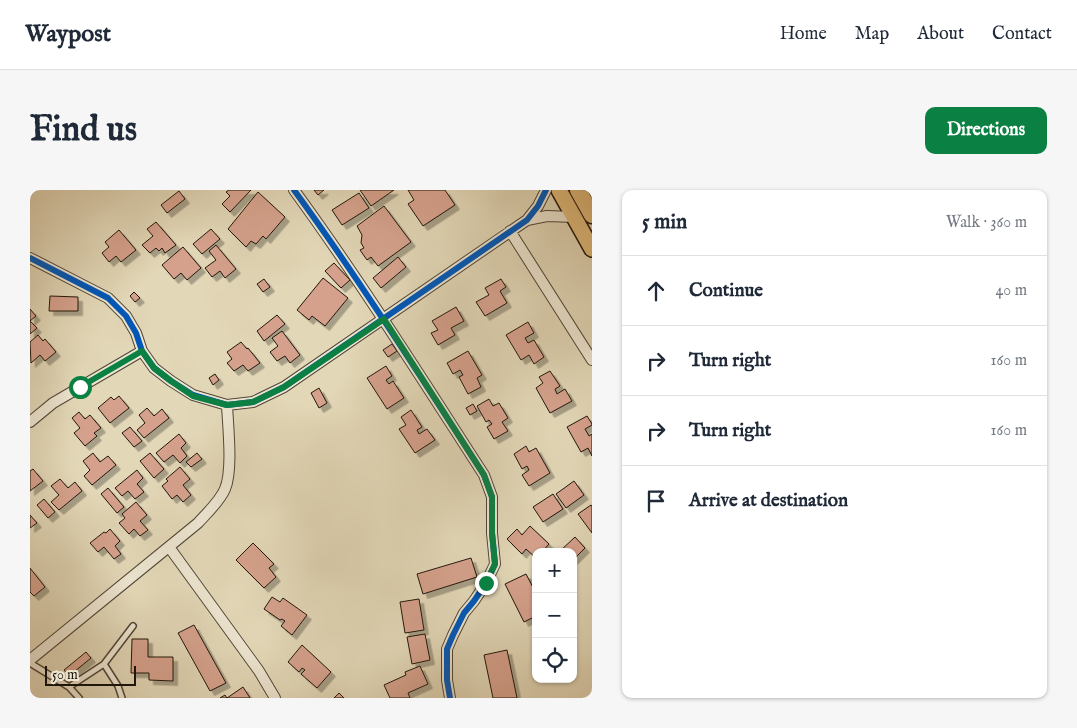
<!DOCTYPE html>
<meta charset="utf-8">
<style>
:root{--surface:#fff;--page:#f6f6f7;--text:#1f2937;--muted:#747a83;--line:#e0e1e3;--accent:#0b8043}
body{margin:0;font-family:"IM FELL English",serif;background:var(--page);color:var(--text)}
.controls{position:absolute;right:15px;bottom:15px;display:grid;overflow:hidden;border-radius:10px;box-shadow:0 1px 4px #0004}
.controls button{width:45px;height:45px;display:grid;place-items:center;padding:0;border:0;border-bottom:1px solid var(--line);background:var(--surface);color:var(--text);font:25px sans-serif}
.scale{position:absolute;left:15px;bottom:12px;width:91px;box-sizing:border-box;padding-left:5px;border:2px solid #21160c;border-top:0;font-size:14px;line-height:18px;white-space:nowrap;color:#21160c;-webkit-text-stroke:4px #ece5d0;paint-order:stroke}
.stop{position:absolute;width:15px;height:15px;margin:-11px;border:4px solid #0b8043;border-radius:50%;background:#fff}
.stop.end{background:#0b8043;border-color:#fff;box-shadow:0 1px 5px #0008}
.list{margin:0;padding:0;list-style:none}
h2{display:flex;justify-content:space-between;align-items:center;height:65px;margin:0;padding:0 20px;font-size:21px}
h2 small{font-size:16px;font-weight:400;color:var(--muted)}
.list li{display:grid;grid-template-columns:32px 1fr auto;gap:15px;align-items:center;box-sizing:border-box;height:70px;padding:0 20px;border-top:1px solid var(--line)}
.list b{display:block;font-size:19px;white-space:nowrap}
.list em{font-size:16px;font-style:normal;color:var(--muted)}
.icon{flex:none;width:28px;height:28px;fill:none;stroke:currentColor;stroke-width:2;stroke-linecap:round;stroke-linejoin:round}
.map{position:relative;flex:none;width:562px;height:508px;overflow:hidden;border-radius:10px}
header{display:flex;align-items:center;gap:30px;box-sizing:border-box;height:70px;padding:0 25px;background:var(--surface);border-bottom:1px solid var(--line)}
header strong{font-size:24px}
nav{display:flex;gap:28px;margin-inline-start:auto;font-size:18px}
.intro{display:flex;align-items:center;justify-content:space-between;box-sizing:border-box;height:120px;padding:0 30px}
h1{margin:0;font-size:35px}
.button{padding:12px 22px;border-radius:10px;background:var(--accent);color:#fff;font-size:18px;font-weight:700}
main{display:flex;gap:30px;padding:0 30px}
aside{flex:1;background:var(--surface);border-radius:10px;box-shadow:0 1px 4px #0004}
.map>svg:first-child{display:block}
</style>
<header>
<strong>Waypost</strong>
<nav><a>Home</a><a>Map</a><a>About</a><a>Contact</a></nav>
</header>
<div class="intro"><h1>Find us</h1><a class="button">Directions</a></div>
<main>
<div class="map">
<svg width="562" height="508" viewBox="0 0 562 508">
<defs>
<filter id="shadow"><feDropShadow dx="4.5" dy="4.5" stdDeviation="0" flood-color="#0004"/></filter>
</defs>
<rect width="100%" height="100%" fill="#e2d7b7"/>
<filter id="stains"><feTurbulence type="fractalNoise" baseFrequency=".004" numOctaves="4"/><feColorMatrix values="0 0 0 0 .2 0 0 0 0 .09 0 0 0 0 .02 0 0 0 .5 -.17"/></filter>
<radialGradient id="worn" r=".72"><stop offset=".6" stop-color="#630" stop-opacity="0"/><stop offset="1" stop-color="#630" stop-opacity=".3"/></radialGradient>
<path fill="#d5a18c" stroke="#21160c" filter="url(#shadow)" d="M199 0H221L200 22 192 14 200 6 196 2Z
M284 0H294L288 5Z
M330 0H364L341 16Z
M378 0H415L425 15 393 36 378 14 384 10Z
M149 1 155 9 137 23 131 15Z
M228 2 255 27 236 49 233 46 226 54 221 51 216 57 198 39Z
M329 3 339 18 312 35 302 20Z
M354 16 381 52 348 76 341 67 337 70 330 60 334 58 331 53 332 45 327 36Z
M126 32 146 55 135 63 132 58 129 61 126 58 120 63 112 55 123 46 117 39Z
M181 39 190 49 172 64 163 54Z
M89 40 106 60 91 72 86 66 79 72 72 63 79 57 75 52Z
M186 55 206 79 195 88 190 81 182 87 175 78 186 70 179 61Z
M153 57 171 78 157 90 151 83 144 89 132 75Z
M368 67 376 77 351 98 343 88Z
M304 73 320 90 311 98 295 81Z
M293 88 318 108 295 136 282 126 279 130 267 120Z
M234 89 240 97 233 102 227 94Z
M471 89 476 97 470 101 477 113 455 126 446 112 459 105 455 98Z
M104 102 110 108 105 112 100 106Z
M20 106 48 107V121H19Z
M426 117 434 131 421 138 425 145 408 155 401 143 408 140 402 131Z
M0 119 6 126 0 131 7 138 0 144Z
M247 125 255 134 234 151 227 141Z
M498 132 504 143 495 148 498 153 504 150 514 167 504 174 499 165 491 170 476 145Z
M252 141 270 165 260 173 255 166 247 171 240 162 248 156 242 148Z
M8 145 13 151 15 149 26 162 15 171 10 165 1 173 0 152Z
M211 152 217 159 218 158 230 173 218 181 213 175 204 181 197 173 202 169 197 162Z
M362 154 367 161 358 167 353 160Z
M438 161 452 185 447 188 451 197 438 204 429 187 433 185 430 180 423 184 417 173Z
M356 176 362 186 356 190 359 194 363 191 374 208 357 219 337 188Z
M520 181 530 196 525 199 527 204 535 199 542 211 520 223 506 198 513 193 509 187Z
M185 184 189 190 183 195 179 188Z
M289 198 297 213 289 218 281 203Z
M89 206 99 218 80 233 68 218 81 207 84 210Z
M459 209 463 216 469 213 478 228 472 232 478 241 464 249 457 237 462 234 459 230 456 232 447 216Z
M443 214 447 221 440 225 436 218Z
M117 218 124 226 132 219 139 228 114 248 107 240 115 233 109 225Z
M381 220 392 237 387 240 389 244 397 239 405 250 385 263 369 239 376 235 371 227Z
M49 222 55 229 60 225 71 238 64 243 67 246 55 256 44 243 50 238 42 228Z
M557 226 562 234V235L555 239 559 246 562 244V266L558 258 551 262 537 237Z
M100 237 112 251 104 257 92 243Z
M149 244 156 253 151 258 157 266 150 273 143 265 134 272 126 263Z
M496 256 499 262 506 258 520 283 499 296 492 285 499 280 497 276 492 279 484 264Z
M63 263 70 272 78 266 86 275 62 295 54 286 60 280 53 271Z
M120 263 134 279 124 288 110 271Z
M167 263 172 269 161 277 156 272Z
M150 277 160 289 153 295 161 305 153 312 147 305 142 309 132 296 138 291 136 289Z
M3 279 13 291 0 301V281Z
M107 280 113 288 107 294 114 302 105 309 98 301 92 306 85 298Z
M30 289 38 298 45 292 52 301 29 320 21 312 29 305 21 296Z
M544 291 554 305 536 318 526 304Z
M78 298 94 317 87 323 71 304Z
M523 304 533 319 513 332 503 317Z
M14 309 25 322 18 328 7 315Z
M106 312 117 325 110 331 118 340 110 346 104 339 99 344 89 333 95 328 92 324Z
M561 315 562 316V343L548 324Z
M0 325 7 333 0 338Z
M500 336 519 354 512 362H506V368L496 359 492 364 477 349 487 339 492 345Z
M80 339 90 351 85 356 91 364 84 369 74 357 68 362 60 353 74 342 76 343Z
M545 347 555 358 543 370V362H529Z
M223 353 244 374 239 378 246 387 234 398 206 370Z
M441 368 447 387 393 404 387 384Z
M0 378 15 397 4 406 0 402Z
M496 384 506 403V426L494 432 475 394Z
M242 407 250 412 253 408 277 425 262 445 251 436 255 431 252 429 250 430 234 419Z
M389 409 394 440 375 443 370 412Z
M164 435 196 493 180 501 148 443Z
M395 444 400 470 382 474 377 447Z
M102 449H118V467H143V491L119 490V483H101Z
M272 455 301 482 287 498 271 484 275 480 272 478 269 482 258 472Z
M477 460 487 508H463L454 465Z
M56 462 61 468 39 486 34 480Z
M390 476 398 494 378 503 380 508H360L354 495 376 485 375 482Z
M213 497 220 508H190L195 505 197 508Z
M309 503 314 508H304Z"/>
<g fill="none" stroke-linecap="round" stroke-linejoin="round">
<g stroke="#514637" stroke-width="8">
<path id="service" d="M0 473 39 497 49 508
M74 474 88 496 92 508
M39 497 74 474 103 436"/>
</g>
<g stroke="#514637" stroke-width="12">
<path id="minor" d="M264 0C331 92 392 189 454 285L462 307V343L465 374 456 393 444 411 434 423 423 445 417 459V490L420 508
M497 30 517 26 545 27
M480 41 562 170
M0 68 78 108 96 126 106 143 112 161 124 178 141 191 163 205 197 215 223 212 254 197 497 30 508 16 516 0
M0 232 23 213 112 161
M139 357 229 481 245 508
M0 470 168 333C177 323 190 311 195 299 203 280 198 237 197 215"/>
</g>
<g stroke="#21160c" stroke-width="18">
<path id="primary" d="M529 0 562 59"/>
</g>
<g stroke="#21160c" stroke-width="19">
<path id="trunk" d="M548 0 562 25"/>
</g>
<use href="#service" stroke="#ece5d0" stroke-width="5"/>
<use href="#minor" stroke="#ece5d0" stroke-width="10"/>
<use href="#primary" stroke="#e1bc7c" stroke-width="15"/>
<use href="#trunk" stroke="#e1bc7c" stroke-width="16"/>
<g stroke="#ece5d0" stroke-width="9">
<path id="cycleway" d="M264 0C331 92 392 189 454 285L462 307V343L465 374 456 393 444 411 434 423 423 445 417 459V490L420 508
M0 68 78 108 96 126 106 143 112 161 124 178 141 191 163 205 197 215 223 212 254 197 497 30 508 16 516 0"/>
</g>
<use href="#cycleway" stroke="#0057b8" stroke-width="6"/>
</g>
<g fill="none" stroke-linecap="round" stroke-linejoin="round">
<path stroke="#0b8043" stroke-width="6" d="M50 197 112 161 124 178 141 191 163 206 197 215 223 212 254 197 354 129 454 285 462 307V343L465 374 456 393"/>
</g>
<rect width="100%" height="100%" filter="url(#stains)"/>
<rect width="100%" height="100%" fill="url(#worn)"/>
</svg>
<div class="controls">
<button>+</button>
<button>−</button>
<button><svg class="icon" aria-label="locate" viewBox="0 0 24 24"><circle cx="12" cy="12" r="6"/><path d="M12 2v4M12 18v4M2 12h4M18 12h4"/></svg></button>
</div>
<div class="scale">50 m</div>
<div class="stop" style="left:50px;top:197px"></div>
<div class="stop end" style="left:456px;top:393px"></div>
</div>
<aside>
<h2>5 min<small>Walk · 360 m</small></h2>
<ul class="list">
<li><svg class="icon" aria-label="ahead" viewBox="0 0 24 24"><path d="M12 20V5M6 11l6-6 6 6"/></svg><div><b>Continue</b></div><em>40 m</em></li>
<li><svg class="icon" aria-label="right" viewBox="0 0 24 24"><path d="M7 20v-9h11M14 6l5 5-5 5"/></svg><div><b>Turn right</b></div><em>160 m</em></li>
<li><svg class="icon" aria-label="right" viewBox="0 0 24 24"><path d="M7 20v-9h11M14 6l5 5-5 5"/></svg><div><b>Turn right</b></div><em>160 m</em></li>
<li><svg class="icon" aria-label="arrive" viewBox="0 0 24 24"><path d="M6 21V4h12l-3 4 3 4H6"/></svg><div><b>Arrive at destination</b></div></li>
</ul>
</aside>
</main>
